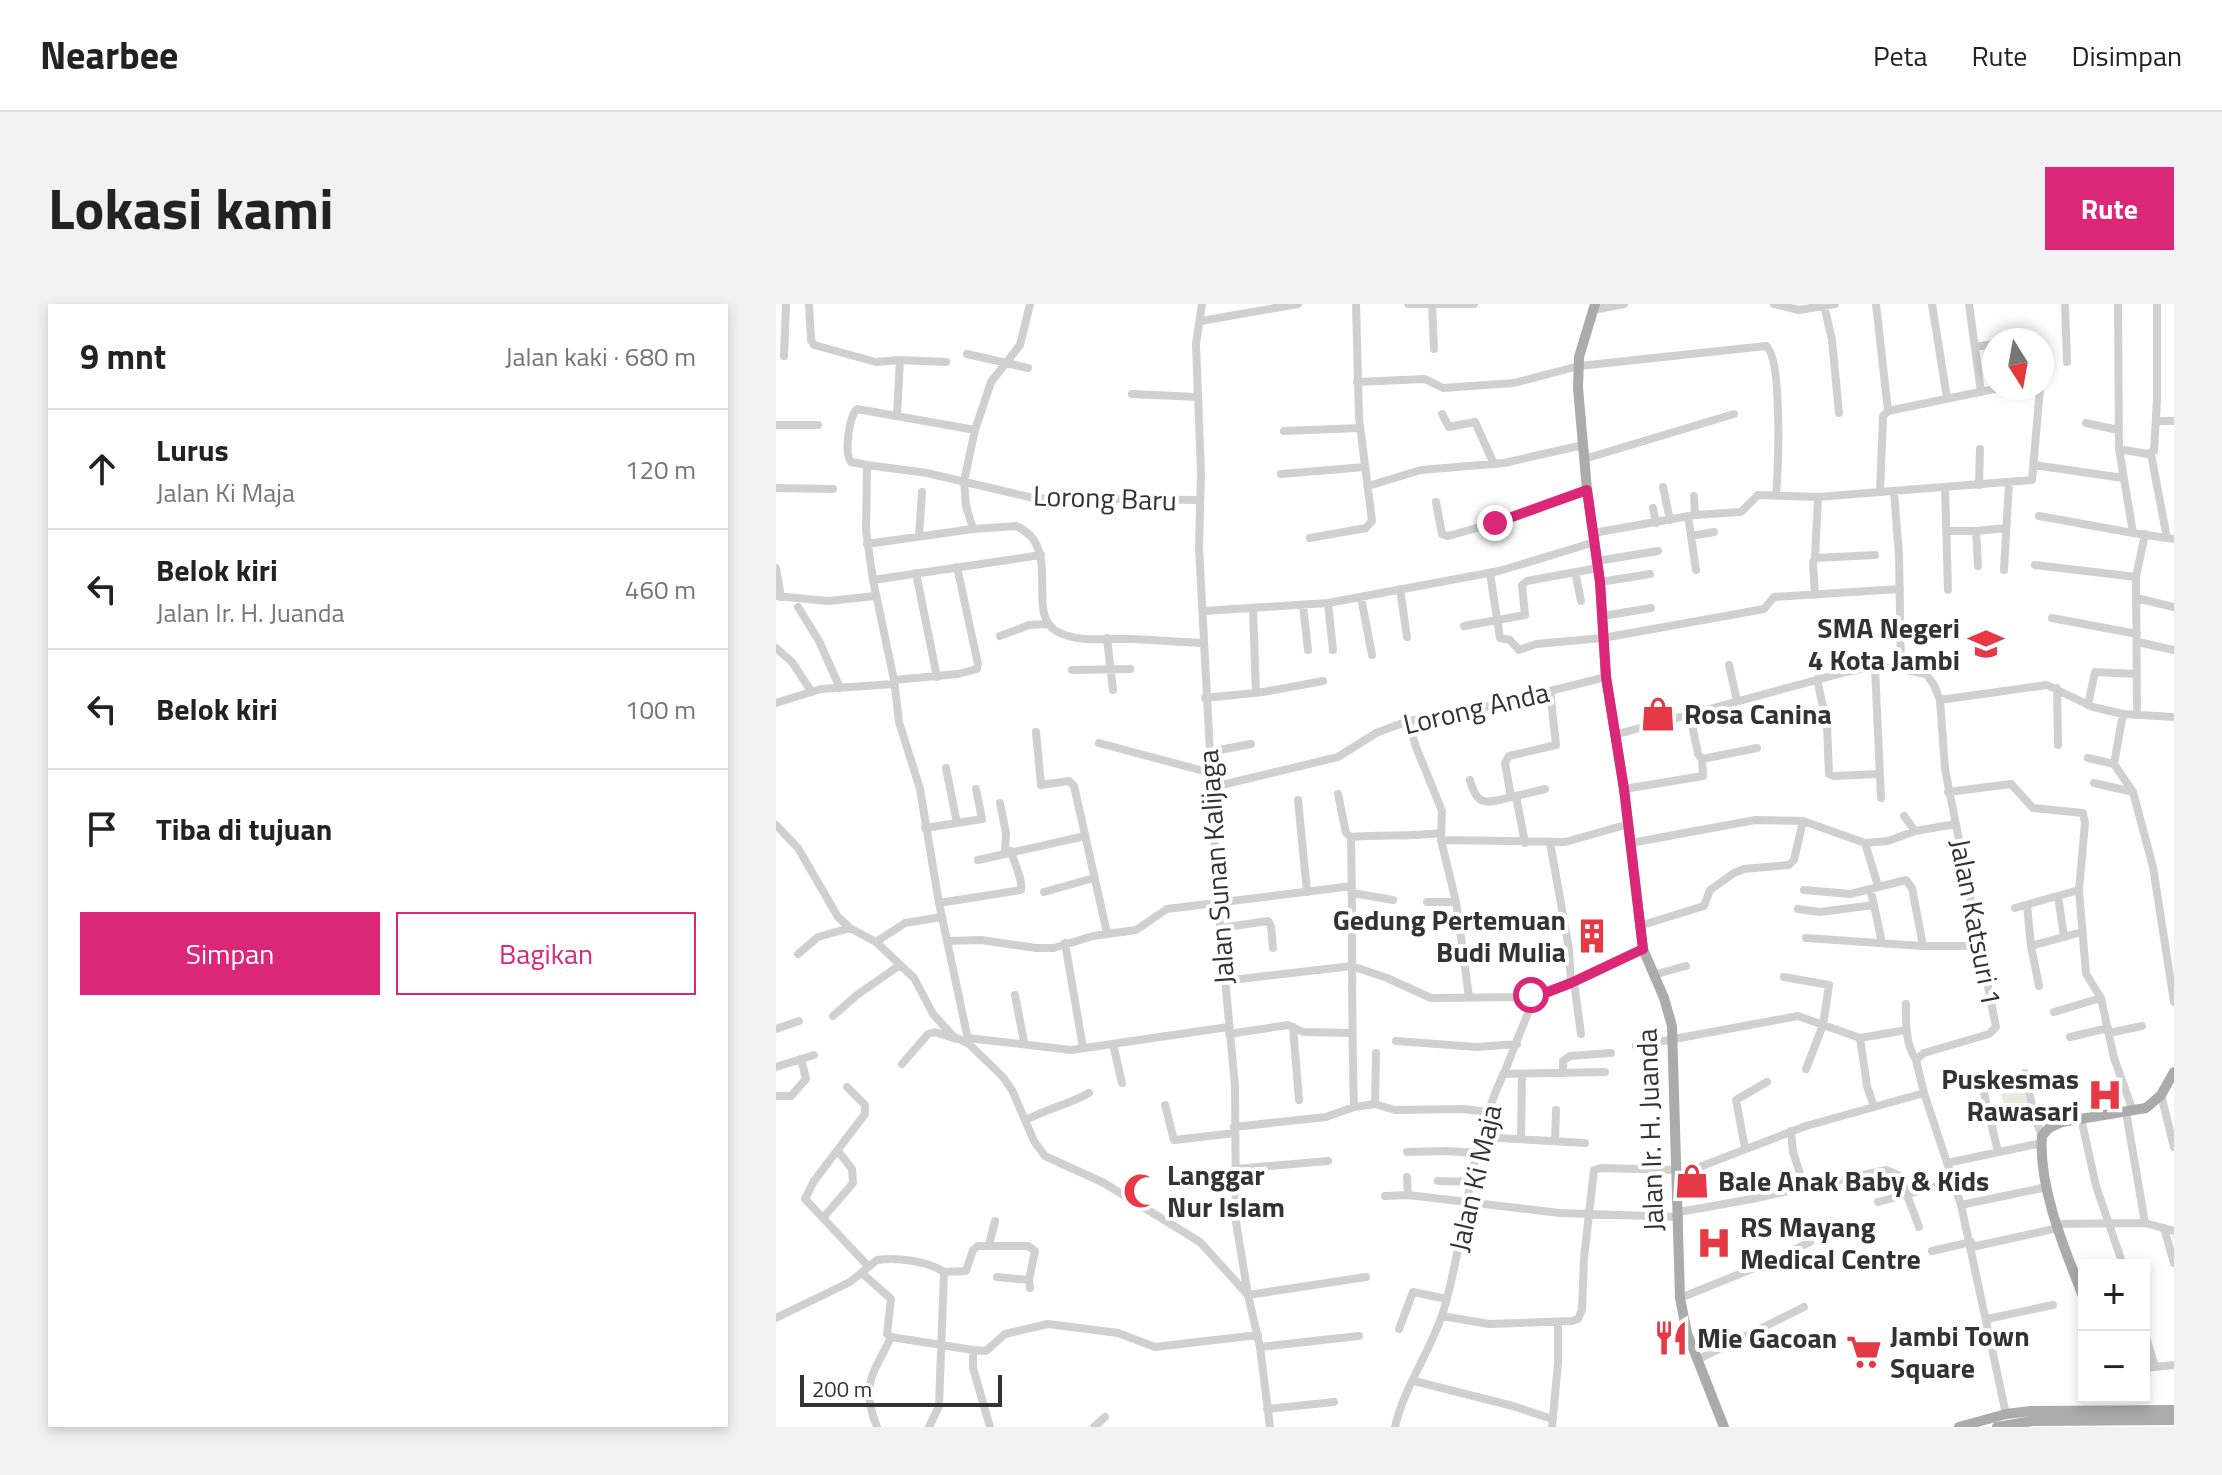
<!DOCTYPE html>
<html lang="id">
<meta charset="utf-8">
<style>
:root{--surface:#fff;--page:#f2f2f2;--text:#222;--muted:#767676;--line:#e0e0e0;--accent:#db2777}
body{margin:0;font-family:"Titillium Web",sans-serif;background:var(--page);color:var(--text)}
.controls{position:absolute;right:24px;bottom:24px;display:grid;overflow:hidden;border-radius:0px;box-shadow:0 4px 12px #0003}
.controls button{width:72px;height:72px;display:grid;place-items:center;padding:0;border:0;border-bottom:2px solid var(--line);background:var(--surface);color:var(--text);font:40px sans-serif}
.compass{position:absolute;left:1206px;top:24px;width:72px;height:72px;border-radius:50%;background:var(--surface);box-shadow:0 4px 12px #0003;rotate:169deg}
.scale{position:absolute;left:24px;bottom:20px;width:202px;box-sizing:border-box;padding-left:8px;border:4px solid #333;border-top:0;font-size:22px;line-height:28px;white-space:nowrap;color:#333;-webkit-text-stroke:6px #fff;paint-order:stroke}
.stop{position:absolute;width:24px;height:24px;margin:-18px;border:6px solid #db2777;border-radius:50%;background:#fff}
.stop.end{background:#db2777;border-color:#fff;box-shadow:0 2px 8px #0008}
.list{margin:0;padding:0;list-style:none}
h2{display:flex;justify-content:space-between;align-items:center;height:104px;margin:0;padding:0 32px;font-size:34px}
h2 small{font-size:26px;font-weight:400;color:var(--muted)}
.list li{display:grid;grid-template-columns:52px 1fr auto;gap:24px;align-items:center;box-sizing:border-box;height:120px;padding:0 32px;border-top:2px solid var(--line)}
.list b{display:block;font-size:30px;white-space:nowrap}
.list p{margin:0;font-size:26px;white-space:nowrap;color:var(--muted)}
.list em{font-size:26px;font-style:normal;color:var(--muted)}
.actions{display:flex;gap:16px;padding:24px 32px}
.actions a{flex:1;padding:18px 0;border:2px solid var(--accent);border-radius:0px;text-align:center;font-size:28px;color:var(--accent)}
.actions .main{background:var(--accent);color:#fff}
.icon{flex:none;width:44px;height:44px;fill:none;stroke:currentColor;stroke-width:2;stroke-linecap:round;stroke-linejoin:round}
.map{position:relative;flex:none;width:1398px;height:1123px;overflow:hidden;border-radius:0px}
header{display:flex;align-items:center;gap:48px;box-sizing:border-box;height:112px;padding:0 40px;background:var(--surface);border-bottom:2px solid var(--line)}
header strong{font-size:38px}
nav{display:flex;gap:44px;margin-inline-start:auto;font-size:28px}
.intro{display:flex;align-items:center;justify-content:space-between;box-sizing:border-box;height:192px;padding:0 48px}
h1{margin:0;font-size:56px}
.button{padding:20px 36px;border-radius:0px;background:var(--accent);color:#fff;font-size:28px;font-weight:700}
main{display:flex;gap:48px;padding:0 48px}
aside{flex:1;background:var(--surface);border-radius:0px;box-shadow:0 4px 12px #0003}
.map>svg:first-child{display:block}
</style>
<header>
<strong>Nearbee</strong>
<nav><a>Peta</a><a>Rute</a><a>Disimpan</a></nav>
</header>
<div class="intro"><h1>Lokasi kami</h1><a class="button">Rute</a></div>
<main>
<aside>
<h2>9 mnt<small>Jalan kaki · 680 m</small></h2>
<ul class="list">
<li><svg class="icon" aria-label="ahead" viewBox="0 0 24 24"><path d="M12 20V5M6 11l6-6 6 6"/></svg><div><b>Lurus</b><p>Jalan Ki Maja</p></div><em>120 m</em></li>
<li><svg class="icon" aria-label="left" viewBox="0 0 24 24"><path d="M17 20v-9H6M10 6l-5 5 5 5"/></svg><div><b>Belok kiri</b><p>Jalan Ir. H. Juanda</p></div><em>460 m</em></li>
<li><svg class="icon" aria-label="left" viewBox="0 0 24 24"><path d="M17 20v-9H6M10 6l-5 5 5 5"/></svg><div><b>Belok kiri</b></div><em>100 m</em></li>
<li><svg class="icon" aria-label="arrive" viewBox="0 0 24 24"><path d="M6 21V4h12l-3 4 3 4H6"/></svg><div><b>Tiba di tujuan</b></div></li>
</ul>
<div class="actions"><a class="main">Simpan</a><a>Bagikan</a></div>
</aside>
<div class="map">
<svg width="1398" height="1123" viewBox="0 0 1398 1123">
<rect width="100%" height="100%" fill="#fff"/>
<path fill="#e6ecdf" d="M1248 784 1254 809 1231 814 1225 790Z"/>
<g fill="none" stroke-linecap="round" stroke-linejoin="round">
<path stroke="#d0d0d0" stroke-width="8" d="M33 0 35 36 38 41 100 58 124 56 170 58
M426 0 420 40 425 169 423 243 442 599 459 782 460 918 472 991 484 1043 494 1123
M632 0H698
M656 0 658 45
M998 0 1023 6 1059 0
M1100 0 1112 107 1107 112 1104 188 1256 176 1264 84
M1156 0 1171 94
M1193 0 1205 88
M1289 0 1291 58
M1342 0 1343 145 1357 229 1398 235
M1048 1 1056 36 1063 109
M817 6 848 0
M425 17 522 0
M1247 36H1254
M1199 43 1218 40
M191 50 252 64
M8 52 10 0
M581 78 649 75 667 84 738 79 803 62 990 42C1007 54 1002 168 1000 192
M356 90 421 93
M1112 107 1223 84
M666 110 673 123 699 118 718 160
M121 111 124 56
M1380 117H1398
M1310 119 1342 126
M0 121H42
M199 126 81 105C73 113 68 149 75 158L91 161 90 227 97 276 118 376 123 418 144 485 163 599 193 740 226 772 236 786 258 837 269 852 328 879 424 938 472 991
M508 127 583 124
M1343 145 1371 150 1378 147 1381 96V0
M1375 150 1391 234
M808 155 958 110
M91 161 151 169 257 194 424 196
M1258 161 1347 174
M505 170 589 163
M1203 181 1204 145
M592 182 645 166 728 159 807 141
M887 183 894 216
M1169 183 1172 286
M0 184 57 185
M1118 187 1123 252 1125 365
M918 192 919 211
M660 198 666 230 672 232 719 219 811 186
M877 204 880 219
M912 212 915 232 938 228
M1263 212 1357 229
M197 225 190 202 188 177 199 126 215 78 244 41 254 0
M1170 227H1200L1202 262
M1200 227 1230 224
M817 229 919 211 965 208 982 191 1042 193 1104 188
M143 232 146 188
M915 232 920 266
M534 234 590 224 596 217 583 114 580 0
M91 240 197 225 240 222C289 243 247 311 282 328 303 339 332 334 355 335 379 336 404 338 428 339
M1039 254 1042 193
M821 257 882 247
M1259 261 1360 273 1361 411
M0 264 5 293
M1228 266 1233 179
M799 268 805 297
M140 269 161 373
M714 269 724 334 734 336 743 346 760 340 827 334 988 305 998 293 1124 285
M1360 273 1369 230
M97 276 265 251
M824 278 874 270
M624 285 631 333
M1039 291 1037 258 1039 254 1099 251
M0 292 52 297 100 292
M585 293 596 351
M1360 294 1398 303
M552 299 557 346
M527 302 532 346
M22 303 43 337 64 384
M477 305 480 389
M428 307 552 299 723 267 819 238
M827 312 875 304
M1276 314 1361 330
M688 322 749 311 746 281 751 277 822 264
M224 332 253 321 272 320
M331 334 337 386
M1362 338 1398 346
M0 344 16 358 35 387
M953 361 961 397
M1099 364 1105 494
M296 366 354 365
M1041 375 1051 421 1053 470 1058 472 1103 470
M118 376 182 370 201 365 202 360 181 263
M1281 384 1282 441
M429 394 487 388 547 377
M1164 396 1271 381 1317 403 1347 410 1398 413
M0 399 45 385 118 380
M1312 401 1319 368 1361 370
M1347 410 1338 460 1357 488 1377 563 1398 698
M632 417 640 443 666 507 665 536 680 598 693 693
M260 428 265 481 293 477 298 482 331 629
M838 431 1070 368 1095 363 1125 365 1150 370 1158 381 1164 396 1169 465 1220 723 1213 730 1148 749 1140 756 1148 789 1185 901 1230 1110
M323 439 435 469
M433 448 475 440
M1312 454 1338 460
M926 455 981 444
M170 464 181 519
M694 476C701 504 711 499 735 493
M1318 479 1357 488
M437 483 562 453 600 429 632 417 701 405 830 373
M848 485 927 472 926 455 922 450 914 410
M1172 488 1235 480 1257 504 1307 509 1309 519 1303 586 1310 670 1325 694 1338 754 1357 807
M562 490 570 529 575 533C577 623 575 713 578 803
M740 492 769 485
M522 496 531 588
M224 499 230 529 229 548
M1128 512 1139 527
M0 521 22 544 62 613 74 624 100 638 138 674 157 710 177 732 193 740
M149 524 206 515 200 485
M575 533C605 530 634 533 664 529
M665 536 789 538 853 520
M774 538 793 645 795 679
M749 539 740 492 735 493 729 459 733 452 780 441 774 387
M855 539 979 516 1027 517 1089 539 1112 537 1139 527 1180 520
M1089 539 1102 582
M202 556 309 532
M1028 586 1074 590 1130 576 1136 584 1147 642
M268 588 318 574
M577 589 617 596
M1282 592 1288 633
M651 598H680
M163 599 245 586C247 575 238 559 235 547
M1098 601 1106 639
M1251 601 1255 642
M1239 604 1303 586
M1022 605 1044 608 1098 601 1094 585
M576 611 622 623
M681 621 725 624
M863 622 928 602 934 586 958 569 968 565 1013 561 1018 556 1027 517
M444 624 492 617 495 622 497 644
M1030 634 1147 642H1203
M171 637 205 636 260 644H278L317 632 360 626 391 605 576 582
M100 638 129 619 166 613
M289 639 307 744
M22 650 42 633 74 624
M877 671 910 662
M1008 673 1053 681 1047 721 1030 765
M447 677 576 662 611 674 655 694 759 693
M798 678 805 730
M1263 682 1255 642 1306 628
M239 691 248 738
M1130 700C1130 720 1129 739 1140 756
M1278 708 1325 694
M57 712 81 691 124 661
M517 723 523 796
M0 725 23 717
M1333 729 1366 722
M453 730 512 721 527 728 576 729
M1294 733 1332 724
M192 734 295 746 452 723
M1084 734 1091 782 1098 803
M620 737 701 743 741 740
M337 740 346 779
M860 742 1022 712 1084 734 1130 726
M126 760 152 730 159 728 180 735
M0 763 38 751
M787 769V757L794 752 835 749
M1249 769 1258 811 1266 832
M727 770 829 768
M71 783 89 801V810L38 877 29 895 92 962
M1207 785 1222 848
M1385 791 1398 843
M0 792H15L30 775 25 755
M599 800 600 749
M389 801 398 836 459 829
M1350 808 1369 919
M1305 814 1320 882 1347 961
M250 816C272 804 292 801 313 789
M458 823 550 813 578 803 599 800 619 806 687 805 712 808
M1015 827 1017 848 1029 885
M705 833 809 839
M745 835 746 770
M779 837 780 806
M969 844 960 796 991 778
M631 848 671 847 701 849
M1171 859 1266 839
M459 865 552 857
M900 872 1030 822 1148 789
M631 873 632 891
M662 877 695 878
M609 892 632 891 784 909 903 913
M1102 898 1177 878
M1185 901 1271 883
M903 908 976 895 1110 866 1124 872 1143 923
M47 914 77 879 76 865 62 847
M1281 920 1369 919 1398 927
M1388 924 1398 959
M213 941 219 917
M1196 943 1282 924
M1156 947 1195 938
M168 968 190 967 197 946 202 942H252L259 947 253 976 254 984
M87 970 115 995 111 1030 115 1033 197 1046 210 1047 229 1030 272 1020 342 1029 379 1043 482 1031
M221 973 253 976
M472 991 590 973
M904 994 986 961 1034 938
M666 1012 713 1020 796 1017 802 1015 806 1006 808 954 818 866 825 864 900 866
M0 1014 74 978 101 956C120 953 152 957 168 968L163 1102 153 1123
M1211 1015 1277 1001
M623 1025 637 988 671 995
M1368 1027 1379 1063
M484 1043 583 1032
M197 1046V1064L214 1123
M921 1056 1028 1003
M1368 1064 1398 1061
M638 1077 737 1102 776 1115
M491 1105 558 1098
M101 1123C84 1080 97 1071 115 1033
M318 1123 329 1113
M619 1123C628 1082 656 1046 668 1005 691 927 692 843 728 769 733 758 756 695 761 691 769 685 785 683 795 679 820 669 843 656 867 645
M776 1123 782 1059V1018"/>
<path stroke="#ababab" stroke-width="10" d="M819 0 803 53 802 84 811 186 824 278 830 373 848 485 867 645 888 694 896 722 904 994 911 1029 948 1123
M1308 995C1290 948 1262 884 1266 832L1273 824 1286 818 1370 804 1385 791 1398 768
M1183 1123 1230 1110 1255 1107 1398 1106
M1221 1123 1256 1117 1398 1116"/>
</g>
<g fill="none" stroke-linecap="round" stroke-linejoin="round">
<path stroke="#db2777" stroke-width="10" d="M719 219 811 186 824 278 830 373 848 485 867 645 795 679 759 693 755 691"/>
</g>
<defs>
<g id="school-bare" transform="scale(2.76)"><path d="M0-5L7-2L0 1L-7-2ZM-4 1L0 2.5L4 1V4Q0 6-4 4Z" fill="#e63946" stroke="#fff" stroke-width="2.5" paint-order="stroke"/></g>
<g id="shop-bare" transform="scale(2.76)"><path d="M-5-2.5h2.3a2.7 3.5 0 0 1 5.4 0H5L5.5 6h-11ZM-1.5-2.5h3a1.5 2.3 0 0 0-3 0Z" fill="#e63946" stroke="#fff" stroke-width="2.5" paint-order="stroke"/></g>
<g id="building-bare" transform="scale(2.76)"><path d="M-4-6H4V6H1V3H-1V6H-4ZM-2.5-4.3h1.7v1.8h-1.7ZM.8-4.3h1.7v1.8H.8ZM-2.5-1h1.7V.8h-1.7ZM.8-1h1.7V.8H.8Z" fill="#e63946" stroke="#fff" stroke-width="2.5" paint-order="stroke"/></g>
<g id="hospital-bare" transform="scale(2.76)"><path d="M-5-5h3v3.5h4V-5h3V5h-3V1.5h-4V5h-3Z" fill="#e63946" stroke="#fff" stroke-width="2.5" paint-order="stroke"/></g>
<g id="mosque-bare" transform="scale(2.76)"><path d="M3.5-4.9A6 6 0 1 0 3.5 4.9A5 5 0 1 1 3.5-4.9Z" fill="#e63946" stroke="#fff" stroke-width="2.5" paint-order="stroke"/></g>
<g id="restaurant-bare" transform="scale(2.76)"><path d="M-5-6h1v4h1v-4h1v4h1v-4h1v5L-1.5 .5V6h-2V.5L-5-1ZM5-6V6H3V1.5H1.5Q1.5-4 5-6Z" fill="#e63946" stroke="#fff" stroke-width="2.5" paint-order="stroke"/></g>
<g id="supermarket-bare" transform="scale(2.76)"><path d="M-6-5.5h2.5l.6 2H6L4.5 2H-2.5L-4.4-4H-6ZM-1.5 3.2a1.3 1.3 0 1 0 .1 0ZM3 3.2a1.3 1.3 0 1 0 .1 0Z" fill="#e63946" stroke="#fff" stroke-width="2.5" paint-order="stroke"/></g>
</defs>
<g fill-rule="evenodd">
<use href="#school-bare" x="1210" y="340"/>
<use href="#shop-bare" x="882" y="410"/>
<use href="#building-bare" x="816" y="632"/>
<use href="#hospital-bare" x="1329" y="791"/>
<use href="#shop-bare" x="916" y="877"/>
<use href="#mosque-bare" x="365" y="887"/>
<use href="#hospital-bare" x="938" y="939"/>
<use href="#restaurant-bare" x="895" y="1034"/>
<use href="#supermarket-bare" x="1088" y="1048"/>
</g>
<g text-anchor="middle" stroke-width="8" stroke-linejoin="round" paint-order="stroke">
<g font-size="28" fill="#333" stroke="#fff">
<text transform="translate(329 194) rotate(2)" y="10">Lorong Baru</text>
<text transform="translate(700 404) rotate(-13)" y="10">Lorong Anda</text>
<text transform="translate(440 563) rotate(-94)" y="10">Jalan Sunan Kalijaga</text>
<text transform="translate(1200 618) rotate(79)" y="10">Jalan Katsuri 1</text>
<text transform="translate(874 826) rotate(-92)" y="10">Jalan Ir. H. Juanda</text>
<text transform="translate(699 874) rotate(-77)" y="10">Jalan Ki Maja</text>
</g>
<g font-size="28" font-weight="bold" fill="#333" stroke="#fff" text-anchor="start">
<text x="1184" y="334" text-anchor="end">SMA Negeri<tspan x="1184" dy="32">4 Kota Jambi</tspan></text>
<text x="908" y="420">Rosa Canina</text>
<text x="790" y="626" text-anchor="end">Gedung Pertemuan<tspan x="790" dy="32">Budi Mulia</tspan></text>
<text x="1303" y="785" text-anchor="end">Puskesmas<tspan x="1303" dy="32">Rawasari</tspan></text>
<text x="391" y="881">Langgar<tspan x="391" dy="32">Nur Islam</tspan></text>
<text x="942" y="887">Bale Anak Baby &amp; Kids</text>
<text x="964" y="933">RS Mayang<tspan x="964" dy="32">Medical Centre</tspan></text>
<text x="1114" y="1042">Jambi Town<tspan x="1114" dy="32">Square</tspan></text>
<text x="921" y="1044">Mie Gacoan</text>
</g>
</g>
</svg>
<div class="controls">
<button>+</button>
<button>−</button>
</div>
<svg class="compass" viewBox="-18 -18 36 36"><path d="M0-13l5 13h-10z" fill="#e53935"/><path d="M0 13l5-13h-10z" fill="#767676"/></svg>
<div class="scale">200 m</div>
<div class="stop" style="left:755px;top:691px"></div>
<div class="stop end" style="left:719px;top:219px"></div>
</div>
</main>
